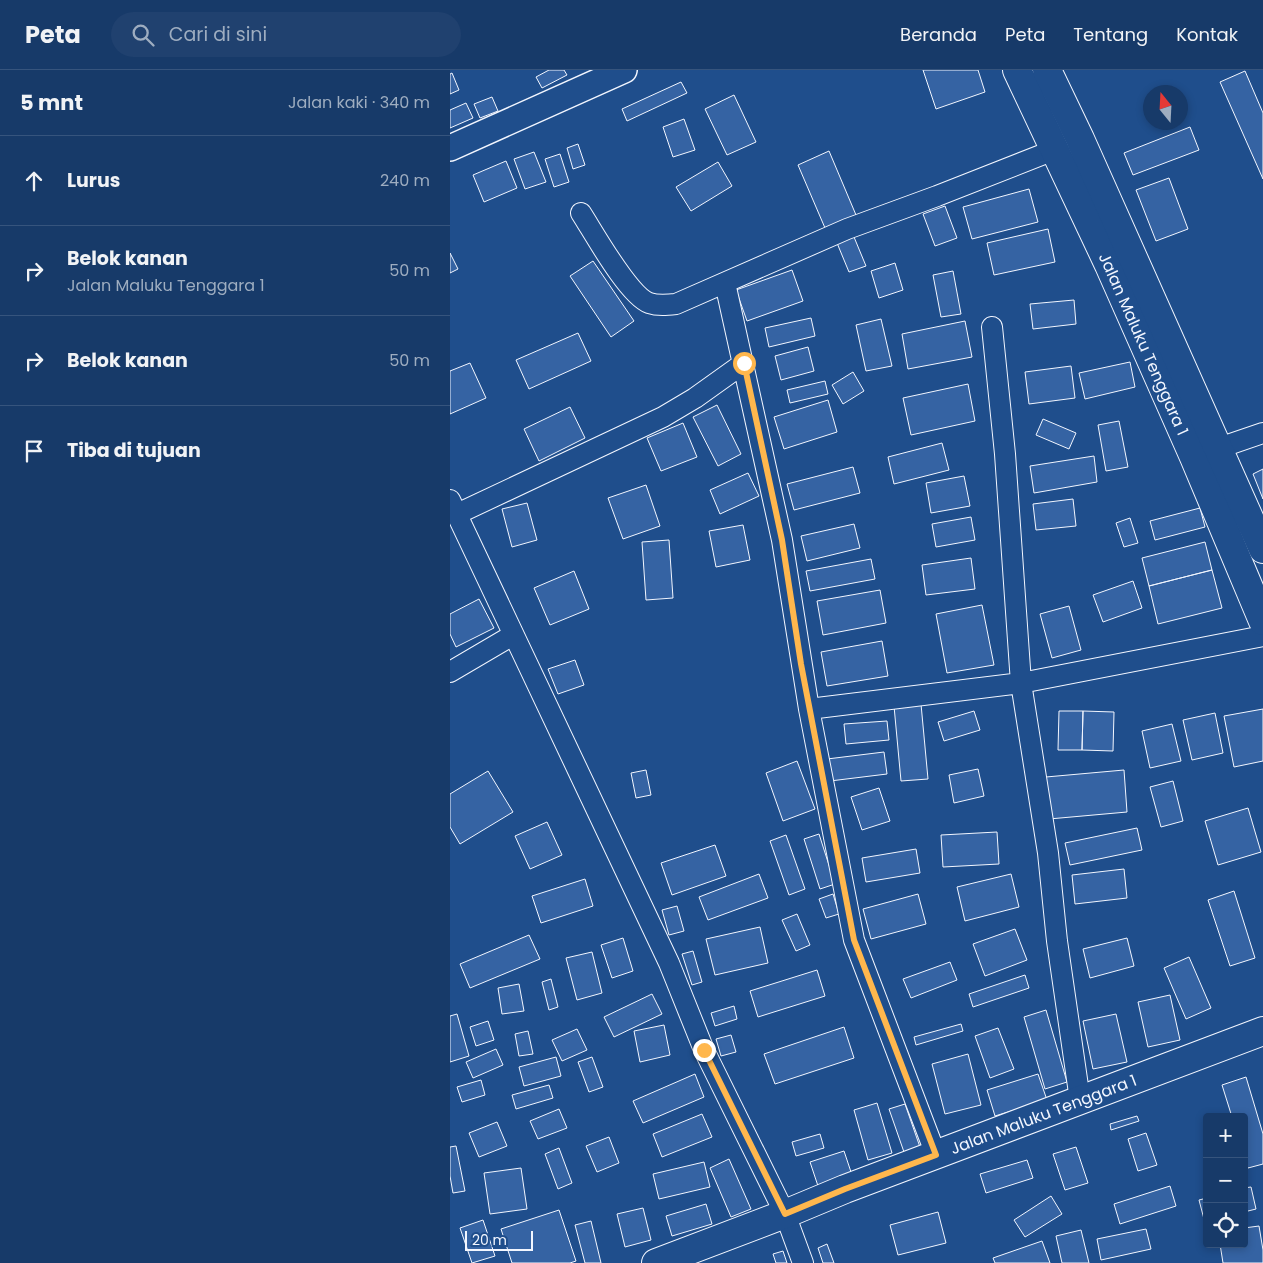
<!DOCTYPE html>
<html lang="id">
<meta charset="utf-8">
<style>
:root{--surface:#173a69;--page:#20416f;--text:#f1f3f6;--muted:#9eadc0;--line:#36547d}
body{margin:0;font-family:Poppins,sans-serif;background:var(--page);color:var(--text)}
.controls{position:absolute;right:15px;bottom:15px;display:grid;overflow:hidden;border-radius:5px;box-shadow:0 2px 8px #0003}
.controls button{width:45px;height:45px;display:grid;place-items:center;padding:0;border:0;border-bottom:1px solid var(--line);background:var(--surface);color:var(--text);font:25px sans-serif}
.compass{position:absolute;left:693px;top:15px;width:45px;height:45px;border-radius:50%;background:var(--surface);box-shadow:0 2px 8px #0003;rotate:342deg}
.scale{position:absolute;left:15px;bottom:12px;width:68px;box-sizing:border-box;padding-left:5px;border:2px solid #f2f6ff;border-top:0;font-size:14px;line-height:18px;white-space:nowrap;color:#f2f6ff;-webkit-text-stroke:4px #1f4e8c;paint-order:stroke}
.stop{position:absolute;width:15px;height:15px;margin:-11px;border:4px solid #ffb74d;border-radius:50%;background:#fff}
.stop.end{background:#ffb74d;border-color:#fff;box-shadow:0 1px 5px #0008}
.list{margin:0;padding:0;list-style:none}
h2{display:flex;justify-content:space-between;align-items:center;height:65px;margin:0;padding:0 20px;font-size:21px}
h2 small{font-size:16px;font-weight:400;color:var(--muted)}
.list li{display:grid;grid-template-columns:32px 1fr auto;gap:15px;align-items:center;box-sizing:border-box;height:90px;padding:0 20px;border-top:1px solid var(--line)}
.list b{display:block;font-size:19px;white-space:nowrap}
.list p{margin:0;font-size:16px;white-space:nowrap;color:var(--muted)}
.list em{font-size:16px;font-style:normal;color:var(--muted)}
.icon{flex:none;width:28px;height:28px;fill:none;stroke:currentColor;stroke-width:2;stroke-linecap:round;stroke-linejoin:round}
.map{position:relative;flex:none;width:813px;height:1193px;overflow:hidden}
header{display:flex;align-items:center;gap:30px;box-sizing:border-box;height:70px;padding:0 25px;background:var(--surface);border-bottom:1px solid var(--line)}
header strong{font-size:24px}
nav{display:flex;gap:28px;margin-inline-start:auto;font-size:18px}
.search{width:350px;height:45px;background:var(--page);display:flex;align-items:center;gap:12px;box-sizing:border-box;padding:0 18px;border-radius:28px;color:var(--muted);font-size:19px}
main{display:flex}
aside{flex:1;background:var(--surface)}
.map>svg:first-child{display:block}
</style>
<header>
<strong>Peta</strong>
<div class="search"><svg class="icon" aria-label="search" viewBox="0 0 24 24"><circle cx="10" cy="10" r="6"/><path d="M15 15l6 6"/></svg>Cari di sini</div>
<nav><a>Beranda</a><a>Peta</a><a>Tentang</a><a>Kontak</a></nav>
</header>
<main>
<aside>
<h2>5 mnt<small>Jalan kaki · 340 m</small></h2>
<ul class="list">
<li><svg class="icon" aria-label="ahead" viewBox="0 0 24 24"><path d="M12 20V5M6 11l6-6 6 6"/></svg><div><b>Lurus</b></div><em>240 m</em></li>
<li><svg class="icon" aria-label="right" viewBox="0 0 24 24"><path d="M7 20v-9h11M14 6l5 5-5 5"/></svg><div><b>Belok kanan</b><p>Jalan Maluku Tenggara 1</p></div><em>50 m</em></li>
<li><svg class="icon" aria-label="right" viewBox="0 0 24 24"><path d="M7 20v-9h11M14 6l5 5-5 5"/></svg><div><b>Belok kanan</b></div><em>50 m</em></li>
<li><svg class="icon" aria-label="arrive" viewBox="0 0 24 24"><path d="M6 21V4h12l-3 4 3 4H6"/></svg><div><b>Tiba di tujuan</b></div></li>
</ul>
</aside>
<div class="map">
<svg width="813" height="1193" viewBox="0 0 813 1193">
<rect width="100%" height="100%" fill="#1f4e8c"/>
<path fill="#3563a3" stroke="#f2f6ff" d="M99 0H114L117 5 92 18 86 7Z
M473 0H528L535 22 486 39Z
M795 1 813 43V109L770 12Z
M2 3 9 20 0 24V4Z
M231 12 237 23 177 51 172 39Z
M284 25 306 72 277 85 255 39Z
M42 27 48 41 30 48 24 34Z
M16 33 23 48 0 58V40Z
M234 49 245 80 223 87 213 57Z
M740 57 749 80 683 105 674 83Z
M128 74 135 95 123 99 117 78Z
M379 81 406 145 375 158 348 95Z
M84 82 96 112 75 119 64 89Z
M110 84 119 112 104 117 95 89Z
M56 91 67 118 34 132 23 105Z
M268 92 282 116 241 141 226 117Z
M719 108 738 159 706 171 686 120Z
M579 119 588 152 522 169 513 137Z
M495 136 507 168 485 176 473 144Z
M598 159 605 192 544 205 537 173Z
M404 167 416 196 399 202 387 173Z
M0 183 8 199 0 203Z
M143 191 184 251 161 267 120 206Z
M445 193 453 220 429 228 421 201Z
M342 200 353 231 297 251 286 220Z
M503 201 511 244 491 247 483 205Z
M624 230 626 254 583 259 580 234Z
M361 248 365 266 319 277 315 258Z
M431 249 442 296 416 301 406 255Z
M515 251 522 287 458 299 452 264Z
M128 263 141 291 79 319 66 290Z
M358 277 364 301 331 310 325 286Z
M680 292 685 317 635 329 629 303Z
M20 293 36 328 0 344V301Z
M621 296 625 328 579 334 575 302Z
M403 302 414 321 393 334 382 315Z
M375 311 378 324 340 333 337 320Z
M518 314 525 351 461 365 453 328Z
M378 330 387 362 334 379 324 347Z
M267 335 291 384 268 396 243 347Z
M120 337 135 368 89 391 74 359Z
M593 349 626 363 619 379 586 365Z
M669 351 678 397 656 401 648 355Z
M233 353 247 387 211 401 197 368Z
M492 373 499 400 444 414 438 387Z
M644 386 647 412 584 423 580 396Z
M403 397 410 423 344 440 337 414Z
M813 399V429L803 404Z
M298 403 309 426 270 444 260 420Z
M514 406 520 436 481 443 476 413Z
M196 415 210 456 173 469 158 428Z
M623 429 626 456 586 460 583 434Z
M77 433 87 470 62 477 52 439Z
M750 438 755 457 705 470 700 451Z
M521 447 525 470 486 477 482 454Z
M680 448 688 473 674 477 666 453Z
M404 454 410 478 357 491 351 466Z
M293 455 300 490 266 497 259 461Z
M219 470 223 528 196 530 192 472Z
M755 472 762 500 699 516 692 488Z
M521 488 525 519 476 525 472 495Z
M421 489 425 509 360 521 356 501Z
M762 500 772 538 708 554 699 516Z
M124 501 139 539 100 555 84 518Z
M683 511 692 538 653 552 643 525Z
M430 520 436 553 373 565 367 531Z
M29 529 44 558 6 577 0 564V544Z
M532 535 544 595 497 603 486 544Z
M619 536 631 580 602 588 590 544Z
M432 571 438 606 377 616 371 582Z
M125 590 134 615 108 624 98 599Z
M471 634 478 709 451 711 444 636Z
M813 639V691L784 697 774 646Z
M524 641 530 660 494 671 488 652Z
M609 641H633L632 680H608Z
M633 641 664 642 663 681 632 680Z
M765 643 773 683 742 690 733 650Z
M437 651 439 670 396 674 394 654Z
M722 654 731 691 700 698 692 661Z
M434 682 437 704 380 711 377 689Z
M347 691 365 739 333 751 316 703Z
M528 699 534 726 504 733 499 705Z
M196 700 201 725 186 728 181 703Z
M674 700 677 742 599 749 596 707Z
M38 701 63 742 10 774 0 757V724Z
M723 711 733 751 711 757 700 717Z
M429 718 440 751 412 760 401 727Z
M798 738 811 782 768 795 755 751Z
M97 752 112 785 80 799 65 766Z
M687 758 692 780 620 795 615 773Z
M547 762 549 794 493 797 491 765Z
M369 764 385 814 370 819 354 769Z
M336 765 355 819 339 825 320 771Z
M265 775 276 806 222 825 211 793Z
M466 779 470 803 416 812 412 788Z
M674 799 677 828 625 834 622 805Z
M309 804 318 828 258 850 249 827Z
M561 804 569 837 515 851 507 817Z
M135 809 143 836 91 853 82 826Z
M784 821 805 888 780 896 758 830Z
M383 824 389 844 376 848 369 829Z
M468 824 476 854 421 869 413 839Z
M227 836 234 861 219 865 212 840Z
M347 844 360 875 346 881 332 850Z
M310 857 318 893 265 905 256 869Z
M565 859 577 890 535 906 523 874Z
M79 865 90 889 20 918 10 894Z
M173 868 183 901 162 908 151 875Z
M677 868 684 896 640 908 633 879Z
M243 881 252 912 242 915 232 884Z
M142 882 152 923 127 930 116 888Z
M739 887 761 938 736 949 714 898Z
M500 892 507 910 461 928 453 909Z
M367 900 375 926 308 947 300 921Z
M575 905 579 918 523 937 519 924Z
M101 909 108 937 99 940 92 912Z
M69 914 74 941 52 944 48 918Z
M202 924 212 944 164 967 154 947Z
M720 925 730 970 698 977 688 932Z
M284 936 287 949 265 956 261 943Z
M596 940 617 1012 595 1019 574 947Z
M7 944 19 986 0 992V946Z
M666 944 677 992 643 999 633 951Z
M38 951 44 970 26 976 20 957Z
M511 954 513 961 466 975 464 967Z
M214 955 220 985 190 992 184 961Z
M394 957 404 988 325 1014 314 984Z
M548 958 564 999 540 1008 525 966Z
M127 959 137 980 112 991 102 970Z
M78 961 83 984 69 986 65 964Z
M281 965 286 982 271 986 266 969Z
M46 979 53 995 23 1008 16 992Z
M518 984 531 1035 495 1044 482 994Z
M106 987 111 1006 74 1016 69 997Z
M142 987 153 1017 139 1022 128 992Z
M245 1004 254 1027 193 1053 183 1031Z
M588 1004 597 1030 545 1046 537 1020Z
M796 1007 813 1064V1094L798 1098 794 1087V1047H782L772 1015Z
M31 1010 35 1025 12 1032 7 1017Z
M99 1015 103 1028 66 1039 62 1025Z
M427 1033 442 1083 418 1090 404 1040Z
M455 1034 471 1080 455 1085 439 1039Z
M109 1039 117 1058 88 1069 80 1051Z
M252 1044 262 1067 212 1087 203 1064Z
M687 1046 689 1051 661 1060 660 1054Z
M47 1052 57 1076 29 1087 19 1063Z
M696 1063 707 1095 688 1101 678 1069Z
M370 1064 374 1078 346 1086 342 1072Z
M159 1067 169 1093 147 1102 136 1076Z
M6 1076 15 1121 3 1123 0 1106V1077Z
M626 1077 638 1113 615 1120 603 1084Z
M109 1078 122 1113 108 1119 95 1084Z
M394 1081 402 1105 368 1116 360 1092Z
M279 1089 301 1139 281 1147 260 1098Z
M577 1090 583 1108 536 1123 530 1104Z
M254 1092 260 1117 209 1129 203 1104Z
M71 1098 77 1139 40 1144 34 1103Z
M720 1116 726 1136 670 1154 664 1134Z
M801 1117 806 1139 794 1142V1118Z
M601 1126 612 1144 575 1167 564 1150Z
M757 1128V1152L755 1153 749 1130Z
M256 1134 262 1154 222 1166 216 1146Z
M193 1138 201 1170 175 1177 167 1144Z
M109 1140 126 1191 120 1193H62L51 1159Z
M488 1142 496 1173 448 1185 440 1155Z
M33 1150 45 1186 22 1193 10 1158Z
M141 1151 151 1193H135L125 1155Z
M809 1156 813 1180V1193H773L770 1174H794V1158Z
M696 1159 701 1179 651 1190 647 1169Z
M631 1160 639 1193H612L606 1166Z
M592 1171 600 1193H545L543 1188Z
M377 1174 384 1193H373L368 1178Z
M333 1181 337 1193H326L323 1184Z"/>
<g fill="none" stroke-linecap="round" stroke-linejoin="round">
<g stroke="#f2f6ff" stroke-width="22">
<path id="minor" d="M131 143C144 163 178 225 199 233 208 236 217 235 226 234L397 159 487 126 604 80
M275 213 332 470 359 639
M769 378 813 363
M0 430 219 893 254 980 335 1144 353 1193
M7 444 213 347 245 328 294 293
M0 602 63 565
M630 1030 607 871 598 783 571 613 813 566
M486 1085 404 870 359 639 571 613 555 384 542 257"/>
</g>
<g stroke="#f2f6ff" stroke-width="28">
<path id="tertiary" d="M0 78 174 0"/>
</g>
<g stroke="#f2f6ff" stroke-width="30">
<g id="secondary">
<path id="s1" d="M567 0 659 195 744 387 813 551"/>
<path d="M597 0 630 69 813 479"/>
<path id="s2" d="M206 1193 335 1144 395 1119 813 961"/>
</g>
</g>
<use href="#minor" stroke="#1f4e8c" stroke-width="20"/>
<use href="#tertiary" stroke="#1f4e8c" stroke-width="25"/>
<use href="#secondary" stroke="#1f4e8c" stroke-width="28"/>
</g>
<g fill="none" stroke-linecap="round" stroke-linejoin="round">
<path stroke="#ffb74d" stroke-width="6" d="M254 980 335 1144 395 1119 486 1085 404 870 351 594 332 470 294 293"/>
</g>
<g text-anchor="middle" stroke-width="4" stroke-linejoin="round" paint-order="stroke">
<g font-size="16" fill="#f2f6ff" stroke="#1f4e8c">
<text dy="6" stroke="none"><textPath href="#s1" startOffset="302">Jalan Maluku Tenggara 1</textPath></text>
<text dy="6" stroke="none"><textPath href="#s2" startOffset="415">Jalan Maluku Tenggara 1</textPath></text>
</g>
</g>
</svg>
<div class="controls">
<button>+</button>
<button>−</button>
<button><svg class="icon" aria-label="locate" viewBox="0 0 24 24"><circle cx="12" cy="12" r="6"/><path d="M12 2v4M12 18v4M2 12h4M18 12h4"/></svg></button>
</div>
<svg class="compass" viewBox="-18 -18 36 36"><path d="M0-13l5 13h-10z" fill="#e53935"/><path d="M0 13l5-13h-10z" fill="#9eadc0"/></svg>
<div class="scale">20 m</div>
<div class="stop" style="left:294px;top:293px"></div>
<div class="stop end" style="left:254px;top:980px"></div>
</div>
</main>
